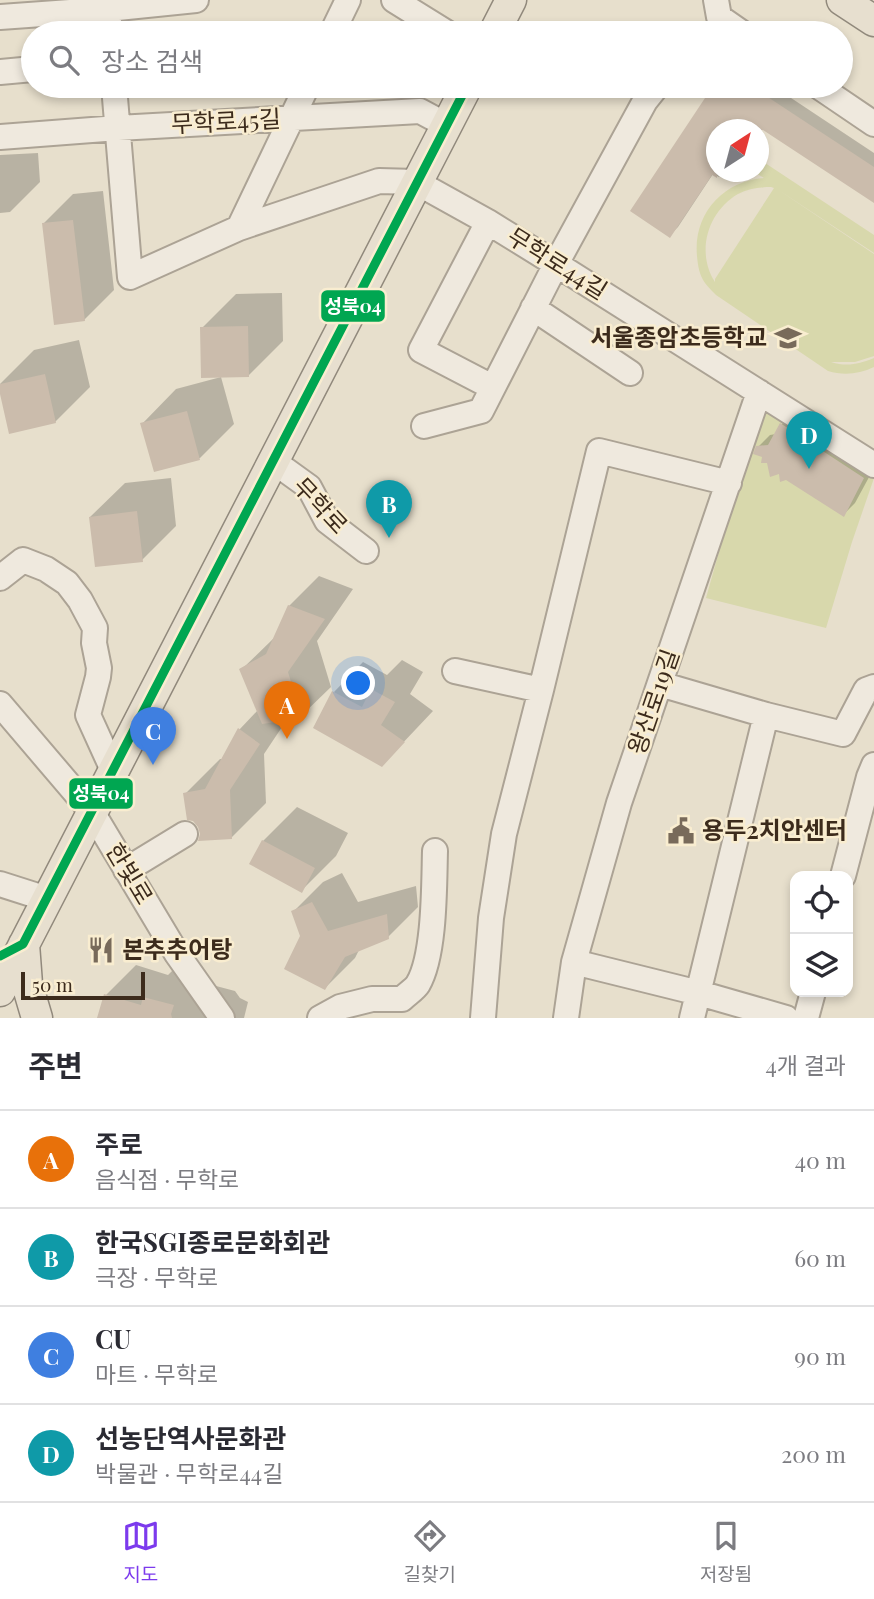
<!DOCTYPE html>
<html lang="ko">
<meta charset="utf-8">
<style>
:root{--surface:#fff;--page:#f2f2f3;--text:#2b2b33;--muted:#7c7c81;--line:#e1e1e2;--accent:#7c3aed}
body{margin:0;font-family:"Playfair Display","Noto Sans KR",serif;background:var(--page);color:var(--text)}
.controls{position:absolute;right:21px;bottom:21px;display:grid;overflow:hidden;border-radius:14px;box-shadow:0 4px 10px #0003}
.controls button{width:63px;height:63px;display:grid;place-items:center;padding:0;border:0;border-bottom:2px solid var(--line);background:var(--surface);color:var(--text);font:35px sans-serif}
.compass{position:absolute;left:706px;top:119px;width:63px;height:63px;border-radius:50%;background:var(--surface);box-shadow:0 4px 10px #0003;rotate:36deg}
.scale{position:absolute;left:21px;bottom:18px;width:124px;box-sizing:border-box;padding-left:7px;border:4px solid #3c2b1c;border-top:0;font-size:19px;line-height:24px;white-space:nowrap;color:#3c2b1c;-webkit-text-stroke:5px #f9edd0;paint-order:stroke}
.you{position:absolute;left:359px;top:684px;width:24px;height:24px;margin:-18px;border:5px solid #fff;border-radius:50%;background:#1a73e8;box-shadow:0 0 0 10px #1a73e833}
.badge{display:grid;place-items:center;width:46px;height:46px;border-radius:50%;background:var(--accent);color:#fff;font-size:23px;font-weight:700}
.pin{position:absolute;translate:-50% -58px;filter:drop-shadow(0 2px 4px #0008)}
.pin::after{content:'';position:absolute;top:37px;width:24px;height:21px;background:inherit;clip-path:polygon(0 0,100% 0,50% 100%)}
.list{margin:0;padding:0;list-style:none}
h2{display:flex;justify-content:space-between;align-items:center;height:91px;margin:0;padding:0 28px;font-size:30px}
h2 small{font-size:23px;font-weight:400;color:var(--muted)}
.list li{display:grid;grid-template-columns:46px 1fr auto;gap:21px;align-items:center;box-sizing:border-box;height:98px;padding:0 28px;border-top:2px solid var(--line)}
.list b{display:block;font-size:26px;white-space:nowrap}
.list p{margin:0;font-size:23px;white-space:nowrap;color:var(--muted)}
.list em{font-size:23px;font-style:normal;color:var(--muted)}
.icon{flex:none;width:38px;height:38px;fill:none;stroke:currentColor;stroke-width:2;stroke-linecap:round;stroke-linejoin:round}
.map{position:relative;flex:none;width:874px;height:1018px;overflow:hidden}
.search{position:absolute;background:var(--surface);box-shadow:0 4px 10px #0003;left:21px;right:21px;top:21px;height:77px;display:flex;align-items:center;gap:18px;box-sizing:border-box;padding:0 24px;border-radius:38px;color:var(--muted);font-size:26px}
.sheet{height:483px;background:var(--surface)}
nav{display:flex;justify-content:space-around;align-items:center;box-sizing:border-box;height:98px;border-top:2px solid var(--line);background:var(--surface);font-size:19px;color:var(--muted)}
nav a{display:grid;justify-items:center;gap:4px}
nav .on{color:var(--accent)}
.map>svg:first-child{display:block}
</style>
<div class="map">
<svg width="874" height="1018" viewBox="0 0 874 1018">
<rect width="100%" height="100%" fill="#e7dfcc"/>
<path fill="#d8d8ac" fill-rule="evenodd" d="M759 159 874 235V253L777 189 874 254V356L855 362H831C847 367 859 364 874 358V367C859 374 844 376 828 371L716 295C712 291 708 287 705 283 699 274 698 266 697 256 693 214 723 181 764 178L754 172H758ZM771 187 774 188 715 279V282C696 253 707 212 738 194 748 189 759 187 771 187Z
M765 403 874 473V478L852 542 826 628 706 598 745 459Z"/>
<path fill="#0003" d="M691 86H773L874 153V201L750 119 716 130V172H725L719 177 713 174 678 227 670 235 708 97Z
M38 153 40 182 10 212 0 213V155Z
M103 191 114 290 84 320 43 224 73 194Z
M282 293 283 341 248 376 202 328 236 294Z
M79 340 90 387 55 422 0 386V384L34 350Z
M221 377 234 424 200 458 155 470 142 424 176 389Z
M793 413 874 468 855 503 843 515 781 472 768 461 758 447 770 435 776 434 782 424Z
M171 478 176 526 142 560 90 517 125 483Z
M319 576 353 589 317 641 331 687 301 716 288 718 264 754 266 803 232 837 202 834 185 794 220 759H224L239 730 258 710 241 670 275 637 289 606Z
M402 660 423 672 410 694 433 711 382 765 334 692 363 662 387 675Z
M297 807 348 833 336 856 302 890 263 841Z
M342 873 358 902 416 886 418 907 388 937 360 948 355 958 325 988 293 912 323 882Z
M136 965 168 975 175 968 201 982 235 991 240 998 248 1002 244 1018H99L106 995Z"/>
<path fill="#cbbcac" d="M688 86H751L874 167V203L763 130H717V178L712 175 670 238 630 211 705 98Z
M73 220 85 321 54 325 42 223Z
M248 326 249 377 201 378 200 327Z
M45 374 56 423 9 434 0 394V384Z
M187 411 200 460 154 472 140 423Z
M780 423 864 478 844 517 786 480 780 482 779 474 770 477 767 463H761L762 457 753 454 756 446 768 445Z
M137 511 143 562 95 567 89 517Z
M288 605 325 619 288 672 302 718 262 724 239 669 266 654Z
M371 689 395 702 381 725 405 742 382 767 313 728 332 691 362 707Z
M238 728 260 744 230 790 232 839 198 841 200 834 198 827 193 821 187 820 183 793 205 789Z
M262 840 315 868 302 893 249 864Z
M312 902 328 931 387 914 389 939 345 957 325 990 284 969 300 936 291 911Z
M104 994 141 1005 143 997 174 1005 171 1014 172 1018H97Z"/>
<g fill="none" stroke-linecap="round" stroke-linejoin="round">
<g stroke="#aca395" stroke-width="28">
<path id="minor" d="M107 0 110 33
M394 0 447 33
M716 0 719 17 742 33
M0 17 98 10 196 0
M332 33 348 0
M0 72 33 69
M114 86 130 277 239 228 379 181 416 182 488 222 556 264 874 465
M818 86 874 124
M0 137 118 128 420 111 448 126
M488 222 421 350 492 387
M239 228 307 86
M533 308 630 373
M424 426 481 411 556 264 645 101 657 86
M273 461 309 487 327 521 366 551
M0 578 23 560 46 569 67 583 80 600 95 628 94 643 99 668 98 677 88 715 113 770
M455 671 541 690
M660 684 766 715 843 734 866 690 874 687
M0 704 92 812 177 954 222 1018
M126 870 185 834
M843 876 869 777 874 765
M0 884 47 899
M574 962 699 993 786 1018
M320 1018 340 1007 372 999H402C407 994 415 989 418 984 435 955 434 885 435 851
M483 1018 491 918 504 834 541 690 599 451 729 483
M566 1018 574 962 619 803 759 392
M692 1018 766 715
M806 1018 813 992"/>
</g>
<g stroke="#91897c" stroke-width="33">
<path id="major" d="M842 0 874 21
M494 33 511 0
M24 944 27 984 37 1018
M0 991 467 86"/>
</g>
<use href="#minor" stroke="#efe9de" stroke-width="24"/>
<use href="#major" stroke="#e7dfcf" stroke-width="30"/>
<g stroke="#f9edd0" stroke-width="14">
<path id="bus-1" d="M0 956 23 944 467 86"/>
</g>
<use href="#bus-1" stroke="#00a651" stroke-width="9"/>
</g>
<defs>
<g id="school-bare" transform="scale(2.1)"><path d="M0-5L7-2L0 1L-7-2ZM-4 1L0 2.5L4 1V4Q0 6-4 4Z" fill="#786a5a" stroke="#f9edd0" stroke-width="2.5" paint-order="stroke"/></g>
<g id="civic-bare" transform="scale(2.1)"><path d="M-.6-6.5H3V-4.5H.6V-3L4-1V1h2V6H-6V1h2V-1L-.6-3ZM-1.2 2.5V6h2.4V2.5Z" fill="#786a5a" stroke="#f9edd0" stroke-width="2.5" paint-order="stroke"/></g>
<g id="restaurant-bare" transform="scale(2.1)"><path d="M-5-6h1v4h1v-4h1v4h1v-4h1v5L-1.5 .5V6h-2V.5L-5-1ZM5-6V6H3V1.5H1.5Q1.5-4 5-6Z" fill="#786a5a" stroke="#f9edd0" stroke-width="2.5" paint-order="stroke"/></g>
</defs>
<g fill-rule="evenodd">
<use href="#school-bare" x="788" y="338"/>
<use href="#civic-bare" x="681" y="831"/>
<use href="#restaurant-bare" x="101" y="950"/>
</g>
<g text-anchor="middle" stroke-width="5" stroke-linejoin="round" paint-order="stroke">
<g font-size="24" fill="#3c2b1c" stroke="#f9edd0">
<text transform="translate(226 122) rotate(-3)" y="8">무학로45길</text>
<text transform="translate(557 264) rotate(32)" y="8">무학로44길</text>
<text transform="translate(320 506) rotate(47)" y="8">무학로</text>
<text transform="translate(654 702) rotate(-71)" y="8">왕산로19길</text>
<text transform="translate(129 874) rotate(59)" y="8">한빛로</text>
</g>
<g font-size="24" font-weight="bold" fill="#3c2b1c" stroke="#f9edd0" text-anchor="start">
<text x="767" y="346" text-anchor="end">서울종암초등학교</text>
<text x="702" y="839">용두2치안센터</text>
<text x="122" y="958">본추추어탕</text>
</g>
</g>
<g stroke="#f9edd0" stroke-width="2.5">
<rect x="320" y="289" width="66" height="34" rx="7" fill="#00a651"/>
<rect x="68" y="777" width="66" height="33" rx="7" fill="#00a651"/>
</g>
<g font-size="19" text-anchor="middle" font-weight="bold" fill="#fff">
<text x="353" y="313">성북04</text>
<text x="101" y="800">성북04</text>
</g>
</svg>
<div class="controls">
<button><svg class="icon" aria-label="locate" viewBox="0 0 24 24"><circle cx="12" cy="12" r="6"/><path d="M12 2v4M12 18v4M2 12h4M18 12h4"/></svg></button>
<button><svg class="icon" aria-label="layers" viewBox="0 0 24 24"><path d="M12 4l9 5-9 5-9-5zM3 14l9 5 9-5"/></svg></button>
</div>
<svg class="compass" viewBox="-18 -18 36 36"><path d="M0-13l5 13h-10z" fill="#e53935"/><path d="M0 13l5-13h-10z" fill="#7c7c81"/></svg>
<div class="scale">50 m</div>
<div class="you"></div>
<div class="pin badge" style="left:287px;top:739px;background:#e8710a">A</div>
<div class="pin badge" style="left:389px;top:538px;background:#0f9aa8">B</div>
<div class="pin badge" style="left:153px;top:765px;background:#3f7fe0">C</div>
<div class="pin badge" style="left:809px;top:469px;background:#0f9aa8">D</div>
<div class="search"><svg class="icon" aria-label="search" viewBox="0 0 24 24"><circle cx="10" cy="10" r="6"/><path d="M15 15l6 6"/></svg>장소 검색</div>
</div>
<section class="sheet">
<h2>주변<small>4개 결과</small></h2>
<ul class="list">
<li><span class="badge" style="background:#e8710a">A</span><div><b>주로</b><p>음식점 · 무학로</p></div><em>40 m</em></li>
<li><span class="badge" style="background:#0f9aa8">B</span><div><b>한국SGI종로문화회관</b><p>극장 · 무학로</p></div><em>60 m</em></li>
<li><span class="badge" style="background:#3f7fe0">C</span><div><b>CU</b><p>마트 · 무학로</p></div><em>90 m</em></li>
<li><span class="badge" style="background:#0f9aa8">D</span><div><b>선농단역사문화관</b><p>박물관 · 무학로44길</p></div><em>200 m</em></li>
</ul>
</section>
<nav>
<a class="on"><svg class="icon" aria-label="map" viewBox="0 0 24 24"><path d="M3 6l6-2 6 2 6-2v14l-6 2-6-2-6 2zM9 4v14M15 6v14"/></svg>지도</a>
<a><svg class="icon" aria-label="directions" viewBox="0 0 24 24"><path d="M12 3l9 9-9 9-9-9zM9 14v-3h6M13 9l2 2-2 2"/></svg>길찾기</a>
<a><svg class="icon" aria-label="saved" viewBox="0 0 24 24"><path d="M7 4h10v16l-5-4-5 4z"/></svg>저장됨</a>
</nav>
